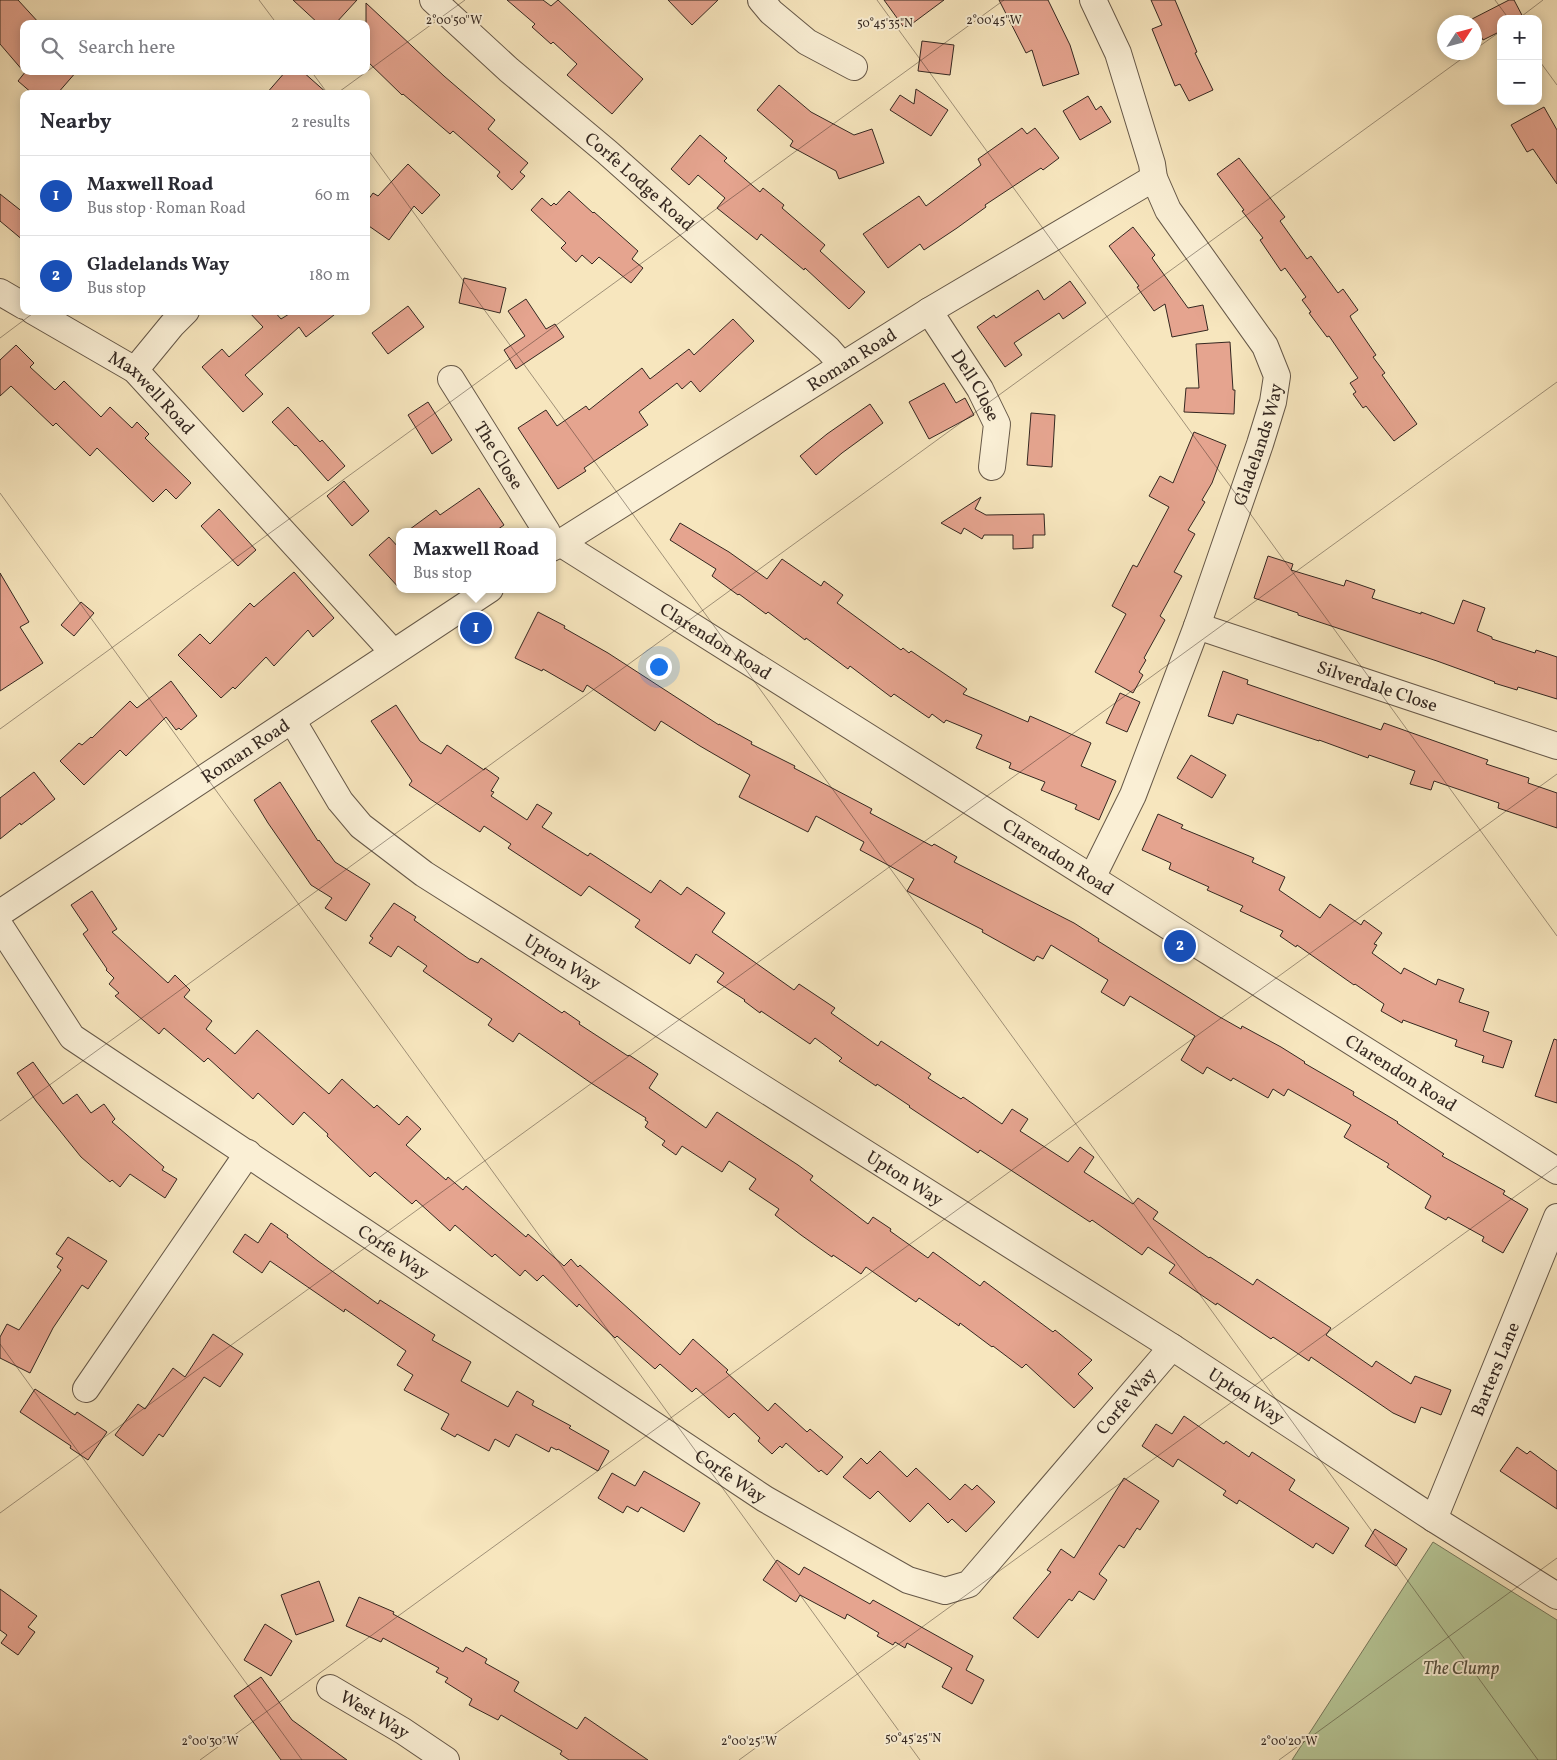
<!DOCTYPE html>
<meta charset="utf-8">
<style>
:root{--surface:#fff;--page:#f2f2f3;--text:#2b2b33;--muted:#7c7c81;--line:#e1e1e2;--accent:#0b8043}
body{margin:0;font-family:Vollkorn,serif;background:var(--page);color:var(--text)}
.controls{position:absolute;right:15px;top:15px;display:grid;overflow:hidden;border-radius:10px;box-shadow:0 2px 12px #0003}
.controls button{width:45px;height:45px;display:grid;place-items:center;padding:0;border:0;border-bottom:1px solid var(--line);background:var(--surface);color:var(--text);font:25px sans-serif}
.compass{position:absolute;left:1437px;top:15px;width:45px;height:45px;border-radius:50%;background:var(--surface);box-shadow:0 2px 12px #0003;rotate:54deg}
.you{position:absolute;left:658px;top:666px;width:18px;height:18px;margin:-12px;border:4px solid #fff;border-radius:50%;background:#1a73e8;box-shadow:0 0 0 8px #1a73e833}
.badge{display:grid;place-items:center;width:32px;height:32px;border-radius:50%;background:var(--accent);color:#fff;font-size:16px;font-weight:700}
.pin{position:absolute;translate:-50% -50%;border:2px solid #fff;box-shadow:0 1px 5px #0006}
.popup{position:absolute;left:396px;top:528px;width:160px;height:65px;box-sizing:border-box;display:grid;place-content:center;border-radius:10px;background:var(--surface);filter:drop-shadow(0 1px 4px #0005);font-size:16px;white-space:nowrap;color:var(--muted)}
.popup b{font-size:19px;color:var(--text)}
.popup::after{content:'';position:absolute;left:50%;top:100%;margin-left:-10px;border:10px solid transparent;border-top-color:var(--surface)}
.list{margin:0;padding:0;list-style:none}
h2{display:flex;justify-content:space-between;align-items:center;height:65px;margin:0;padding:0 20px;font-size:21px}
h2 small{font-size:16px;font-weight:400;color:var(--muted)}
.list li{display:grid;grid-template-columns:32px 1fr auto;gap:15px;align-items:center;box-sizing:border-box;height:80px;padding:0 20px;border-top:1px solid var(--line)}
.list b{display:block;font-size:19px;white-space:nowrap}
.list p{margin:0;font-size:16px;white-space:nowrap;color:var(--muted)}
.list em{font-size:16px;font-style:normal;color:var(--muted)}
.icon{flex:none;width:28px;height:28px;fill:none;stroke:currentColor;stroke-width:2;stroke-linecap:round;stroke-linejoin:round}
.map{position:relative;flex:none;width:1557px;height:1760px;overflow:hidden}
.search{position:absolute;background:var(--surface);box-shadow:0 2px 12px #0003;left:20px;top:20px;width:350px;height:55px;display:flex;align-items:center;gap:12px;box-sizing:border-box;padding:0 18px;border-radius:10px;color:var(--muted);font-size:19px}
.panel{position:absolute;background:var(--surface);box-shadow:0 2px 12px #0003;left:20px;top:90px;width:350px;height:225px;border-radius:10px}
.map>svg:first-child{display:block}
</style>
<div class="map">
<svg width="1557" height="1760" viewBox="0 0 1557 1760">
<rect width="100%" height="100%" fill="#f7e6be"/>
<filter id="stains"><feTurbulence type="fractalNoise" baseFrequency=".004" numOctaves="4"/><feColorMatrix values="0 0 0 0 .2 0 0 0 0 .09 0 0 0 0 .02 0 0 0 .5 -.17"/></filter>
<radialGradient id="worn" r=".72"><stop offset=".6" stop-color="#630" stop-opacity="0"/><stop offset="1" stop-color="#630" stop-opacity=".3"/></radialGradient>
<path fill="#b6c696" stroke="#76775c" d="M1433 1542 1557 1620V1760H1292Z"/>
<path fill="#e5a48f" stroke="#352821" d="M0 0H18L40 24H24V72L0 44Z
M293 0H357L335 24H319Z
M507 0H543L551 6 558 0 643 79 612 114 567 75 577 64 553 42 551 44 532 27 535 24Z
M668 0H718L692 25Z
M884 0H944L905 29Z
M999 0H1048L1070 45 1079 74 1043 86 1032 50 1026 53Z
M1151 0H1175L1197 52 1195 53 1213 90 1189 101 1180 84 1175 86 1152 29 1162 25Z
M1509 0H1514L1524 19H1501V31L1483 40 1472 19Z
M366 3 444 76 495 120 488 129 528 163 520 172 525 176 512 190 497 176 500 172 453 131 450 134 403 94 402 95 366 60Z
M922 41 954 45 950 75 918 71Z
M26 71H77L57 94H33L18 81Z
M286 71H302L328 94H266Z
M779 85 811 112 854 135 872 129 884 163 839 179 836 171 790 146 793 141 757 110Z
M916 89 948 110 931 136 890 110 900 95 914 104Z
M1088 96 1096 110 1101 106 1111 122 1080 140 1063 111Z
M1544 107 1557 130V184L1533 149 1527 152 1511 125Z
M1022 128 1027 134 1035 128 1059 158 1043 170 1041 168 985 205 986 207 957 228 924 250 920 244 888 268 863 234 919 196 926 206 981 165 978 159Z
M700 135 727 158 724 161 760 192 763 188 784 205 782 208 825 245 820 251 865 292 849 309 805 268 804 270 761 234 757 240 717 208 725 198 698 175 689 185 671 169Z
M1239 158 1285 217 1280 221 1307 259 1311 256 1338 293 1343 289 1358 310 1350 316 1352 320 1376 355 1373 357 1385 373 1382 375 1417 424 1394 441 1366 406 1363 408 1353 394 1356 392 1350 383 1358 378 1329 336 1327 337 1309 313 1311 312 1302 300 1306 297 1285 268 1281 271 1260 240 1263 238 1242 211 1244 210 1217 174Z
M408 164 440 195 422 214 414 206 389 240 366 224V203L373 193 378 196Z
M569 191 593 213 594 212 638 251 632 259 643 268 631 283 599 257 592 264 582 255 576 262 561 248 566 243 531 210 542 198 551 206 554 203 556 205Z
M0 194 24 213V241L0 221Z
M1133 227 1155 255 1152 258 1188 308 1203 305 1208 330 1172 337 1165 304 1154 311 1137 287 1139 286 1109 246Z
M464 278 506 288 500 313 459 303Z
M1070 281 1086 303 1063 319 1059 313 1014 343 1022 355 1005 367 977 327 994 315 996 318 1038 290 1044 300Z
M526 299 546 329 555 324 564 337 516 369 504 350 525 336 508 311Z
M408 306 424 327 388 354 372 333Z
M248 311H274L281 319 289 314 287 311H339L306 337 299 327 245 375 263 394 243 412 202 367 222 349 229 357 263 327Z
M733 319 754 341 700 392 691 381 682 389 677 383 639 412 648 425 584 468 586 471 558 489 518 428 546 410 557 426 586 406 589 410 642 368 650 379 689 349 694 355Z
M1230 342 1233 390H1235L1234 414 1184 412 1186 388H1199L1196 344Z
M16 345 34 363 30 367 55 390 64 381 101 417 110 407 132 428 137 422 149 434 145 438 191 483 176 499 166 489 153 502 97 448 90 456 56 423 53 426 11 386 0 396V360Z
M944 383 956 403 965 398 974 415 929 439 909 402Z
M428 402 452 440 432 454 408 415Z
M870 404 883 423 842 453 816 475 800 456 827 434Z
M288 407 320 442 322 440 345 466 328 481 296 445 295 446 272 422Z
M1031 413 1055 415 1052 467 1027 465Z
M1194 432 1226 445 1212 483 1202 500 1205 502 1188 530 1195 534 1174 572 1182 576 1160 616 1165 620 1144 658 1146 660 1139 672 1143 675 1133 693 1095 672 1126 614 1112 606 1133 565 1137 567 1169 507 1149 496 1160 476 1173 483Z
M344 481 369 511 352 526 327 496Z
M479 488 504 525 494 532H406L436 510 440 515Z
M981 497 975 509 986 515 1044 514 1045 535H1033V548L1013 549V535H984L982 539 964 528 961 534 941 523Z
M219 509 256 550 238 566 201 526Z
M680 523 729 552 767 579 782 559 821 586 824 581 843 595 837 603 901 650 903 648 909 653 911 651 967 689 963 694 1028 722 1030 716 1091 743 1081 766 1116 781 1099 820 1075 809 1077 805 1041 790 1045 782 1009 768 1011 763 976 748 982 735 946 720 944 723 932 714 929 718 894 694 891 697 850 666 848 669 806 638 805 640 768 612 766 614 739 594 738 595 712 576 716 569 670 540Z
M389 537 400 549V589L369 555Z
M1268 556 1293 564 1291 570 1344 586 1346 580 1375 590 1372 598 1421 614V612L1454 624 1463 600 1485 608 1477 631 1492 637V639L1535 653 1536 650 1557 657V699L1518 687 1517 690 1494 683 1495 682 1437 661 1298 615V613L1254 598Z
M294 572 334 618 313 637 308 630 274 666 266 657 235 689 233 687 221 698 178 655 200 634 210 644 250 603 254 607Z
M0 573 29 622 20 627 43 663 0 691Z
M81 602 94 613 74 636 61 625Z
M538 612 565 626 564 628 608 653 719 725V724L752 742 751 744 795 766 794 768 872 809 870 813 932 846 934 844 957 857 954 862 1074 923 1099 939 1098 941 1218 1016 1241 1029 1242 1026 1281 1047 1305 1062 1304 1063 1354 1092 1353 1095 1398 1122 1397 1123 1444 1154 1442 1156 1505 1191 1503 1194 1528 1209 1503 1253 1482 1241 1484 1237 1448 1217 1446 1220 1425 1208 1431 1196 1387 1167 1389 1164 1344 1137 1351 1125 1288 1089 1284 1096 1273 1089 1268 1098 1233 1078 1231 1081 1207 1067 1203 1074 1181 1060 1195 1036 1130 996 1124 1006 1101 992 1108 980 1051 945 1043 959 1037 956 1034 961 982 932 983 930 907 891 914 879 860 850 864 842 816 816 808 832 739 797 750 775 700 746 661 721 655 731 587 685 583 692 543 669 542 671 515 658Z
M1223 671 1248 680 1247 684 1381 730 1384 723 1488 760 1486 764 1529 778 1528 783 1557 793V828L1498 808 1499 803 1434 781 1431 790 1410 784 1415 771 1369 755 1368 758 1319 740V741L1237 714 1233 724 1208 716Z
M171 681 197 716 181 730 179 728 176 730 166 717 126 756 120 750 84 785 60 761 79 743 82 745 91 737 92 738 130 701 137 708Z
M1120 693 1140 702 1127 732 1106 723Z
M396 705 420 741 441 754 447 745 484 770 485 768 499 778 491 791 494 792 491 796 527 820 537 804 552 813 542 827 588 856 590 853 651 893 660 880 681 895 687 887 725 913 712 932 794 990 799 984 835 1008 831 1013 878 1046 881 1041 931 1074 928 1078 961 1099 963 1097 1002 1124 1012 1109 1028 1119 1020 1131 1068 1162 1080 1147 1094 1157 1084 1172 1133 1204 1138 1198 1158 1212 1153 1219 1209 1258 1210 1257 1253 1285 1257 1279 1331 1328 1326 1335 1372 1367 1376 1361 1411 1384 1415 1376 1451 1390 1441 1415 1421 1407 1415 1423 1393 1413 1311 1357 1309 1361 1273 1337 1271 1339 1217 1303 1216 1305 1169 1273 1175 1265 1148 1247 1142 1255 1092 1220 1090 1222 980 1150 978 1153 909 1107 910 1106 877 1084 876 1086 839 1061 842 1058 815 1038 810 1044 761 1011 760 1013 744 1001 745 1000 717 982 724 973 696 954 690 964 635 927 640 920 589 886 581 896 508 848 511 844 484 826 480 832 409 785 412 781 371 721Z
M1191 755 1226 775 1212 798 1177 778Z
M34 772 55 799 21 825 20 823 0 839V798Z
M280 782 318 841 319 840 335 862 370 884 346 921 325 908 332 898 311 885 268 823 254 800Z
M1158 814 1183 825 1181 828 1254 858 1252 862 1285 877 1279 890 1320 918 1330 904 1361 925 1364 920 1382 933 1374 944 1377 945 1372 953 1401 974 1404 968 1436 985 1438 979 1464 989 1459 1002 1489 1012 1483 1031 1512 1041 1503 1068 1482 1062 1484 1056 1455 1046 1457 1040 1403 1020 1402 1023 1381 1011 1384 1004 1355 984 1354 985 1297 945 1296 947 1280 936 1283 931 1240 911 1243 906 1207 890 1209 887 1169 869 1171 863 1142 850Z
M92 891 117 929 112 932 168 983 175 975 190 990 184 997 212 1021 206 1029 235 1054 257 1030 329 1094 342 1079 374 1108 377 1105 399 1125 407 1116 421 1129 406 1145 446 1180 448 1177 463 1190 466 1186 526 1237 528 1234 564 1266 571 1259 578 1267 580 1265 680 1355 693 1339 728 1370 726 1372 768 1411 775 1403 807 1432 810 1429 843 1457 827 1475 821 1470 819 1472 786 1443 782 1448 780 1446 772 1454 758 1441 760 1438 734 1413 729 1418 696 1388 692 1392 660 1364 655 1369 617 1336 615 1338 579 1304 577 1307 543 1275 537 1281 525 1270 520 1276 495 1254 492 1257 455 1225 450 1231 416 1200 412 1204 375 1172 370 1177 327 1136 328 1134 304 1112 293 1125 258 1093 253 1099 208 1058 204 1062 164 1028 159 1034 115 996 119 993 109 984 114 978 106 970 107 969 83 934 88 930 71 905Z
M394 903 416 917 414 920 469 959 478 963 481 958 562 1013 564 1011 580 1022 579 1024 628 1056 629 1055 658 1074 649 1088 706 1128 717 1112 798 1165 813 1176 810 1180 868 1224 873 1217 891 1229 890 1231 928 1258 933 1252 980 1286 984 1281 1053 1332 1055 1330 1092 1360 1078 1374 1093 1388 1074 1408 1026 1364 1022 1368 993 1346 992 1347 960 1323 959 1326 919 1298 916 1302 866 1267 861 1274 833 1255 832 1257 801 1235 775 1215 779 1209 749 1189 756 1179 729 1161 722 1172 682 1146 676 1155 662 1145 665 1141 645 1127 648 1122 645 1120 646 1118 591 1083 519 1033 513 1042 488 1025 492 1019 423 971 427 966 398 946 391 957 369 943 373 938 370 936Z
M1554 1039 1557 1040V1103L1535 1096Z
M33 1062 63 1104 77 1094 91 1113 104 1104 115 1119 112 1122 164 1167 162 1170 177 1179 165 1198 130 1174 120 1187 112 1180 110 1182 81 1157 36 1101 17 1073Z
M271 1223 288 1235 287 1237 318 1261 378 1304 380 1300 435 1335 432 1340 471 1362 461 1381 508 1407 517 1391 534 1401 532 1405 571 1426 569 1428 609 1451 598 1471 558 1449 557 1450 551 1447 549 1452 516 1434 509 1447 495 1439 489 1451 457 1434 455 1437 441 1429 449 1414 404 1390 413 1375 397 1365 406 1351 345 1309 344 1312 270 1261 262 1273 233 1252 245 1234 258 1243Z
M68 1237 107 1261 88 1289 82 1285 53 1328 30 1373 0 1358V1337L7 1324 19 1330 61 1270 57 1267 63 1258 56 1254Z
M213 1334 243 1354 220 1387 204 1377 163 1437 159 1434 143 1456 115 1435 138 1404 145 1409 173 1368 185 1377Z
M35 1389 75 1415 77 1412 107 1432 88 1460 70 1448 71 1446 20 1412Z
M1184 1416 1224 1444 1226 1441 1249 1457 1252 1452 1295 1480 1289 1490 1349 1528 1333 1554 1316 1543 1313 1548 1239 1500 1237 1504 1223 1495 1226 1491 1178 1459 1173 1467 1142 1446 1156 1424 1172 1434Z
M1517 1447 1527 1454 1530 1451 1557 1471V1509L1500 1471Z
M880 1451 907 1477 916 1468 950 1500 965 1484 972 1490 977 1485 995 1502 966 1532 952 1519 948 1523 928 1503 910 1522 878 1491 870 1499 843 1477 861 1458 867 1464Z
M644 1471 700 1503 684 1532 641 1507 638 1512 627 1506 623 1513 598 1498 612 1473 635 1486Z
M1124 1478 1159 1501 1140 1530 1137 1528 1124 1548 1119 1545 1099 1574 1107 1580 1094 1600 1079 1591 1072 1601 1069 1599 1038 1638 1013 1618 1051 1572 1047 1570 1061 1549 1074 1558Z
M1375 1529 1407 1549 1396 1566 1365 1546Z
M777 1560 799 1575 804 1567 870 1604 873 1600 973 1656 966 1670 984 1680 972 1704 942 1687 952 1668 907 1643 905 1648 895 1642 893 1645 877 1636 879 1633 847 1614 845 1619 800 1595 796 1602 763 1580Z
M319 1581 334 1621 296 1635 281 1595Z
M0 1589 37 1616 28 1627 35 1632 18 1655 1 1643 7 1635 0 1630Z
M359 1597 394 1612 393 1614 463 1652 466 1647 487 1659 485 1663 519 1682 514 1691 577 1729 585 1717 648 1760H569L560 1754 562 1751 501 1715 498 1720 469 1705 472 1699 445 1682 448 1678 436 1672 439 1668 383 1638 381 1642 346 1626Z
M265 1624 292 1641 271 1676 244 1660Z
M261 1677 292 1720 347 1760H281L234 1696Z"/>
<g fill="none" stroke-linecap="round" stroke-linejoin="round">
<g stroke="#665848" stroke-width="28">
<g id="minor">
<path id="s1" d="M433 0 509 70 607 152 828 349 842 365"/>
<path d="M761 0 771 12 807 42 854 67"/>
<path d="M0 292 24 306"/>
<path id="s2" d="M33 311 135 370 393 652"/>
<path id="s3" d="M929 311 980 389 997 424 992 467"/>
<path d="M135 370 172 325 186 311"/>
<path id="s4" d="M451 379 547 532"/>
<path id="s5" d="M560 543 1557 1171"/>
<path id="s6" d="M552 548 929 311 1154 178"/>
<path id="s7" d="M1197 626 1557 746"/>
<path id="s8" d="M292 720 340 801 361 826 424 874 1172 1347 1434 1519 1557 1596"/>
<path id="s9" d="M1092 878 1133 795 1197 626 1260 444 1273 402 1277 376 1265 346 1168 210 1154 178 1152 164 1118 53 1093 0"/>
<path id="s10" d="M0 913 490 589"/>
<path id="s11" d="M0 926 72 1037 765 1499 908 1580 945 1591 969 1584 1172 1347"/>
<path d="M86 1389 248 1153"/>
<path id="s12" d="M1434 1519 1557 1217"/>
<path id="s13" d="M330 1688 403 1731 446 1760"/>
</g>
</g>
<use href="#minor" stroke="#faefd5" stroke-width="26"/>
</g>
<path fill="none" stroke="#352821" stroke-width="1" stroke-opacity="0.45" d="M259 0 277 24M877 0 1557 936M1495 0 1509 19M1518 19 1543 0M1474 50 1501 31M1538 59 1557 85M311 71 328 94M336 94 465 0M366 147 1538 1760M0 338 36 311M0 493 920 1760M0 729 1004 0M0 1121 1471 52M0 1344 302 1760M0 1513 1557 382M200 1760 1557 774M739 1760 1557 1166M1279 1760 1557 1558"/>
<g text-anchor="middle" stroke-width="4" stroke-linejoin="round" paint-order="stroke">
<g font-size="18" fill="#352821" stroke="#faefd5">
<text dy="6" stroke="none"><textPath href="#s1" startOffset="275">Corfe Lodge Road</textPath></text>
<text dy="6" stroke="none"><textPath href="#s6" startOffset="354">Roman Road</textPath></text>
<text dy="6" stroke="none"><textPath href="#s3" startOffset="88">Dell Close</textPath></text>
<text dy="6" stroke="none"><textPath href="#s2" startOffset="145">Maxwell Road</textPath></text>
<text dy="6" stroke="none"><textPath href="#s9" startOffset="465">Gladelands Way</textPath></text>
<text dy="6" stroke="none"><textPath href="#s4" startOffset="90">The Close</textPath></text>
<text dy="6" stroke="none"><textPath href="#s5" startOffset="184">Clarendon Road</textPath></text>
<text dy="6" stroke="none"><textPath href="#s7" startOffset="190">Silverdale Close</textPath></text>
<text dy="6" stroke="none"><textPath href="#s10" startOffset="294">Roman Road</textPath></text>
<text dy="6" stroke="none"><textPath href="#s5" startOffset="589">Clarendon Road</textPath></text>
<text dy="6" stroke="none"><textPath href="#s8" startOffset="370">Upton Way</textPath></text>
<text dy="6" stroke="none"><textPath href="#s5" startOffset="994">Clarendon Road</textPath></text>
<text dy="6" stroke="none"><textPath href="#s8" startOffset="775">Upton Way</textPath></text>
<text dy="6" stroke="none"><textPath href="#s11" startOffset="519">Corfe Way</textPath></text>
<text dy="6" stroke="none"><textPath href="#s12" startOffset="162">Barters Lane</textPath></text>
<text dy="6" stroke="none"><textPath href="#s8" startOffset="1180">Upton Way</textPath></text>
<text dy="6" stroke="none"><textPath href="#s11" startOffset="1434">Corfe Way</textPath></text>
<text dy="6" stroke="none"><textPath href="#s11" startOffset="924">Corfe Way</textPath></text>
<text dy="6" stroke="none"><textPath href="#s13" startOffset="52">West Way</textPath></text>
</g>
<g font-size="18" font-style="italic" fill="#55503e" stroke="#faefd5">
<text x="1461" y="1674">The Clump</text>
</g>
</g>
<g font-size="12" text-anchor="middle" fill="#352821" stroke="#faefd5" stroke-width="4" stroke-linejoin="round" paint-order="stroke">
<text x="454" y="24">2°00'50"W</text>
<text x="994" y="24">2°00'45"W</text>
<text x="885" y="27">50°45'35"N</text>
<text x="913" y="1742">50°45'25"N</text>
<text x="210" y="1745">2°00'30"W</text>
<text x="749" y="1745">2°00'25"W</text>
<text x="1289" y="1745">2°00'20"W</text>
</g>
<rect width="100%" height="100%" filter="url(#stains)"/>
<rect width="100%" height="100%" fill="url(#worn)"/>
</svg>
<div class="controls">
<button>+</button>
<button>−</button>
</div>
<svg class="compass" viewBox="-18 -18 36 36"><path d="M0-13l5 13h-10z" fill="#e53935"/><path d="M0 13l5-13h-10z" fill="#7c7c81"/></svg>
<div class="you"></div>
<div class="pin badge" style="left:476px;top:628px;background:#1a4fb4">1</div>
<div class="popup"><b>Maxwell Road</b>Bus stop</div>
<div class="pin badge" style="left:1180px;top:946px;background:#1a4fb4">2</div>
<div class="search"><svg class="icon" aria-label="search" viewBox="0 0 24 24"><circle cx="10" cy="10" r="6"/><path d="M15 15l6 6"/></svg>Search here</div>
<section class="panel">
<h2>Nearby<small>2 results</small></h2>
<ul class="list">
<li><span class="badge" style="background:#1a4fb4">1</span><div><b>Maxwell Road</b><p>Bus stop · Roman Road</p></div><em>60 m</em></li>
<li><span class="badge" style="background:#1a4fb4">2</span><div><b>Gladelands Way</b><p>Bus stop</p></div><em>180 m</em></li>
</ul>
</section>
</div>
